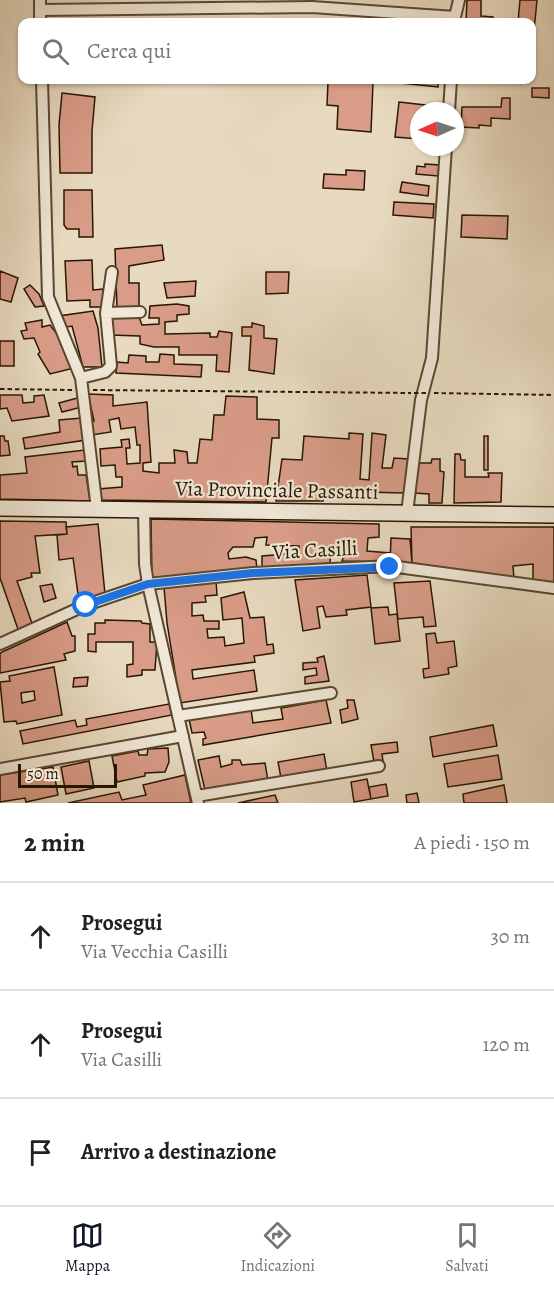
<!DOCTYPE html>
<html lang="it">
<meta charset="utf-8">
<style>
:root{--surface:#fff;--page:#f6f6f6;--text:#202124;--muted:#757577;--line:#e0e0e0;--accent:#111827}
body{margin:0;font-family:Alegreya,serif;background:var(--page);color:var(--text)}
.compass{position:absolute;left:410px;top:102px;width:54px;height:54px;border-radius:50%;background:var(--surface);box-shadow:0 2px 4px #0004;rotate:267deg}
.scale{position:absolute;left:18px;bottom:15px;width:99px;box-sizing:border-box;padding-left:6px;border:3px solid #281701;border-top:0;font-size:16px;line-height:21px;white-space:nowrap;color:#281701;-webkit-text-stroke:4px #f0e7d6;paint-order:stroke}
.stop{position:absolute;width:18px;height:18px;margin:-14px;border:4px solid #1a73e8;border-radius:50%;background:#fff}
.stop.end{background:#1a73e8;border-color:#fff;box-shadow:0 2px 6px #0008}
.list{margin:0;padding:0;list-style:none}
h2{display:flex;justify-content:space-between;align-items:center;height:78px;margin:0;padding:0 24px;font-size:26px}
h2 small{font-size:20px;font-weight:400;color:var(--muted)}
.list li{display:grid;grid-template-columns:39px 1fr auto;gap:18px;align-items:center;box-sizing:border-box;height:108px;padding:0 24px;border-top:2px solid var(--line)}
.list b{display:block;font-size:22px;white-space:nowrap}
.list p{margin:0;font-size:20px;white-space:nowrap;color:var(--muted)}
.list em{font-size:20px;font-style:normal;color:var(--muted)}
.icon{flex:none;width:33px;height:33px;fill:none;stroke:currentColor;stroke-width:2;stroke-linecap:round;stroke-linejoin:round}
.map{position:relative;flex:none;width:554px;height:803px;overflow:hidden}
.search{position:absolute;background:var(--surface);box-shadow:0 2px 4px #0004;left:18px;right:18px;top:18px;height:66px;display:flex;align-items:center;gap:15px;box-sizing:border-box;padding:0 21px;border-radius:12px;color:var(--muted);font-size:22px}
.sheet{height:402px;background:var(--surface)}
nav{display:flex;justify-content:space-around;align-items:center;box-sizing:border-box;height:84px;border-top:2px solid var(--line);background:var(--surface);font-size:16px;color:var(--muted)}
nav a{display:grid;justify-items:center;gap:3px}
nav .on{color:var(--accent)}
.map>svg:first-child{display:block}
</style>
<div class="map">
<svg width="554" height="803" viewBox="0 0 554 803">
<rect width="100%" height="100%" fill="#e8dac0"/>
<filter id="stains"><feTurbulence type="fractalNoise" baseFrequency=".00333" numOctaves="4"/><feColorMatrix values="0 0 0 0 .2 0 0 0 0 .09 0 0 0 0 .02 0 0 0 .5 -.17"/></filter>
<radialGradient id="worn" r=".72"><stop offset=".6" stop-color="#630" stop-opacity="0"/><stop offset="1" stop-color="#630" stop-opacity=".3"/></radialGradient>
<path fill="#d99c88" stroke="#281701" stroke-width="1.5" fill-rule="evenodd" d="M467 0H481V16L493 17V22H466Z
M520 0H537L534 31H532V22H518Z
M402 80H438V87L401 83Z
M328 82 373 83 371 132 337 129 338 106 327 105Z
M532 88H549V98L532 97Z
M62 93 95 97 92 131V173H60L59 125Z
M502 98H510V119L491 118V126L479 125V128L461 127 462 107H501Z
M399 102 434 106V111H419V139L395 137Z
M425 164 439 165 438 176 416 174 417 166 425 167Z
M346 170 365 171 364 190 323 188 324 174 346 175Z
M402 182 429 186 428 196 400 192Z
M64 190H92L93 237H79V229H67L64 225Z
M394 202 434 204 433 218 393 215Z
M462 215 508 216 507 239 461 237Z
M162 245 164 260 129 266V283H139V308L117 309 115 249Z
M92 260 93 290 103 289V307H90V300L67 301 65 261Z
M0 271 18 278 11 302 0 299Z
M266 272H289L288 293 266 294Z
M196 281 195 296 167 298 164 283Z
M30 285 39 294 44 306 35 307 24 289Z
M177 304 189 306V314L177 315V321L165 322V334L210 333V337H217L219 331 232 333 229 372 216 371 217 355H179V347H154L140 344V336L110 335V317H139L142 325 159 324V318H149L150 306Z
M93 311 98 328 102 367H83L72 326 61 328 59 316Z
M42 320V327L50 325 65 344 74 368 50 374 38 354 40 352 34 338 24 339 21 331 27 330 25 323Z
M252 323 264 326V338L277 339 274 374 249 370 251 336H242V327H252Z
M0 341H14V366H0Z
M160 354 174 355V364L202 365 201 377 116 373 117 362 128 363 129 355 146 356V362H159Z
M88 394 113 395V406L147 402 151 462 143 463V471L159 473V463H175L174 450 187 452 188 463H197L200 439 212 440 214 415H224L226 396 257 397V419L279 420V438H272L266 502 99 500 98 489 122 487V477H116L115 465 101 466 100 449 122 447 121 440 129 439 130 448H126L127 464 140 463V445H137L135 427 121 429 119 418 109 420 111 432 92 435 89 422 94 421Z
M0 395H22L23 403 34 402V396L44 395 49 416 12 421 7 408 0 409Z
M81 397 82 407 62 412 59 403Z
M82 418 86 440 25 449 23 438 60 432 59 420Z
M349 433 363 434 360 479 369 480 372 433 386 435 382 468H392L394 458 408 459 404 493 324 491 323 501H276L282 459 302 460 304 436 349 439Z
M0 436H4L5 441H8L10 455 0 456Z
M484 436H488V470H484Z
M85 450 86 461 72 462 73 467 77 466 78 475H86L90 501 0 499V475L27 473 25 457Z
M455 454H460L461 460H465V477H489L488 473H502L501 502 454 503Z
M432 459H440V471L444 472 442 503H429V494L415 493 419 463H431Z
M151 519 379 524V537L368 538 367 551 390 553V562L342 561 344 555 352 554V549L331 550 330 563 262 568V556L299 553V546L266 545 267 537 255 538 253 547H233L228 553 229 559 246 557 256 560 257 569 152 579Z
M0 521 66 522 67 534 35 536 40 573H31L32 577 17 581 33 626 19 632 0 578Z
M98 524 105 594 79 601 73 558 59 560 57 535 67 534 66 527Z
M411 527H554V583L533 580V564L513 566 514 579 412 563Z
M391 538 410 539 412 563 390 562Z
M367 575 371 607 346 610 347 615 326 617 323 606 317 607 320 628 303 631 295 580Z
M216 580 217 595 205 596 206 602 192 603V616L203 615 204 621H219V629H207L208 638 224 637 225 646 244 643 242 618 223 620 221 598 244 592 250 618 264 617 267 645 273 644 274 653 254 656 255 662 192 670 193 679 254 670 257 691 180 703 167 623 164 587Z
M430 581 436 626 424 627 423 617 398 619 394 583Z
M52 584 56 598 44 602 40 586Z
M388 607 389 615 397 614 400 641 375 644 371 608Z
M105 620 141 621 142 623 150 624V642H157L155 670H142V675L127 677V665L133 664V642H96V652L88 651V634H95V623H105Z
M67 622 72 636H75V651L64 654 66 660 0 673V653Z
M435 633 437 643 454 641 457 666 448 668 449 674 424 678 423 669 429 668 426 634Z
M324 656 329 681 305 684V677L317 675 316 668 303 670V663L318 662 317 658Z
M54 667 62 715 17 724 16 721 4 722 0 682 10 681 9 676ZM34 691 35 700 22 703 21 693Z
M88 677 87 686 73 687 74 678Z
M326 700 331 723 203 745V739L206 738 204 732 192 733 189 719 251 709 253 723 283 719 281 708Z
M347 700H354L358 719 342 723 340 710 348 708Z
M169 704 172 715 23 744 20 731 75 720 77 727 87 725 86 719Z
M493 725 497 746 433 757 430 737Z
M397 742 398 752 382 754 383 761 374 762 371 745Z
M168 748 169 762 165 772 145 773V776L117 782 112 756 138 751 139 755H147L148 749Z
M324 754 327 771 281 778 278 762Z
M498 755 502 779 448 787 444 764Z
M219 756 221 767 232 764V760H240L242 765 265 763 268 781 205 790 198 760Z
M89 761 94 788 66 794 61 767Z
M53 767 58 795 26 802 25 798 0 802V775Z
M185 775 191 803H68L119 792 122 800 146 795 143 785Z
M367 779 371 799 354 802 351 782Z
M386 784 388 796 371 799 369 787Z
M504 785 507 803H464L463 794Z
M417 793 419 803H407L406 795Z
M275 795 278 803H238Z"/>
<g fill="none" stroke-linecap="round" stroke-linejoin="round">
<g stroke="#584831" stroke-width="14">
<path id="street" d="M40 0V22
M40 10 312 7 455 17 459 0
M42 80 48 297 81 378 97 509
M449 111 451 80
M106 313 112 272
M81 378 105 372 111 366 106 313 140 312
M144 510 145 564 148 584 198 803
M407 513 421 400 432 358 446 147
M0 644 86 605 148 584 253 573 390 566 554 588
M178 716 331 693
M0 769 183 736
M197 796 379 766"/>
</g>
<g stroke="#281701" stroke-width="18">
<path id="secondary" d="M0 508 554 515"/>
</g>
<path stroke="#281701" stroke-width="2" stroke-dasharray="4.5 3" stroke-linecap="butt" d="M0 389 72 390
M93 390 411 393
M434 393 554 395"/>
<use href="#street" stroke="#f0e7d6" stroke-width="10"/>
<use href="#secondary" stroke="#f0e7d6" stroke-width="15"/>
<path stroke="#281701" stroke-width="2" stroke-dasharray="4.5 3" stroke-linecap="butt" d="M414 393H428"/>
</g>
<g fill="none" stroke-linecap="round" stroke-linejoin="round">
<path stroke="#1a73e8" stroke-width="8" d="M86 605 148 584 253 573 390 567"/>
</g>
<g text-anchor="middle" stroke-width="4.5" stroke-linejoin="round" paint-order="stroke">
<g font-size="21" fill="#281701" stroke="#f0e7d6">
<text transform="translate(277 490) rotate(1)" y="7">Via Provinciale Passanti</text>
<text transform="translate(315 550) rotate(-3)" y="7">Via Casilli</text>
</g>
</g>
<rect width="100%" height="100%" filter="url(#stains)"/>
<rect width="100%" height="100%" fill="url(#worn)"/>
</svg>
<svg class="compass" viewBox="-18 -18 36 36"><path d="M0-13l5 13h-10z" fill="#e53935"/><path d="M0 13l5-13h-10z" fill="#757577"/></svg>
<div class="scale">50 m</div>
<div class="stop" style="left:86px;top:605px"></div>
<div class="stop end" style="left:390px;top:567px"></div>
<div class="search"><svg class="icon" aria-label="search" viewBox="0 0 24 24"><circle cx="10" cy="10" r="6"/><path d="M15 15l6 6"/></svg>Cerca qui</div>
</div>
<section class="sheet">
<h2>2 min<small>A piedi · 150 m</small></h2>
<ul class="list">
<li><svg class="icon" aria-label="ahead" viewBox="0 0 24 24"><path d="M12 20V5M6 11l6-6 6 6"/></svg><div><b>Prosegui</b><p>Via Vecchia Casilli</p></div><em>30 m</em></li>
<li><svg class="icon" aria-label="ahead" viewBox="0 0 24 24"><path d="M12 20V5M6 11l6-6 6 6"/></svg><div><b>Prosegui</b><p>Via Casilli</p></div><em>120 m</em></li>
<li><svg class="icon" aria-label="arrive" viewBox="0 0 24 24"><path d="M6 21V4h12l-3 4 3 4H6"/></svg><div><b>Arrivo a destinazione</b></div></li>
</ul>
</section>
<nav>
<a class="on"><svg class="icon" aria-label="map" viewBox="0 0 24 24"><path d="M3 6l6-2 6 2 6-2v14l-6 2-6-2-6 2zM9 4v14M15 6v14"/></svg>Mappa</a>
<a><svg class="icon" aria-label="directions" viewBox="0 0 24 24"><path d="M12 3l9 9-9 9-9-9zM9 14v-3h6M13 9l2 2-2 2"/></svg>Indicazioni</a>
<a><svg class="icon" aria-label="saved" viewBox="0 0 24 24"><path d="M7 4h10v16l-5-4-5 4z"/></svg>Salvati</a>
</nav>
